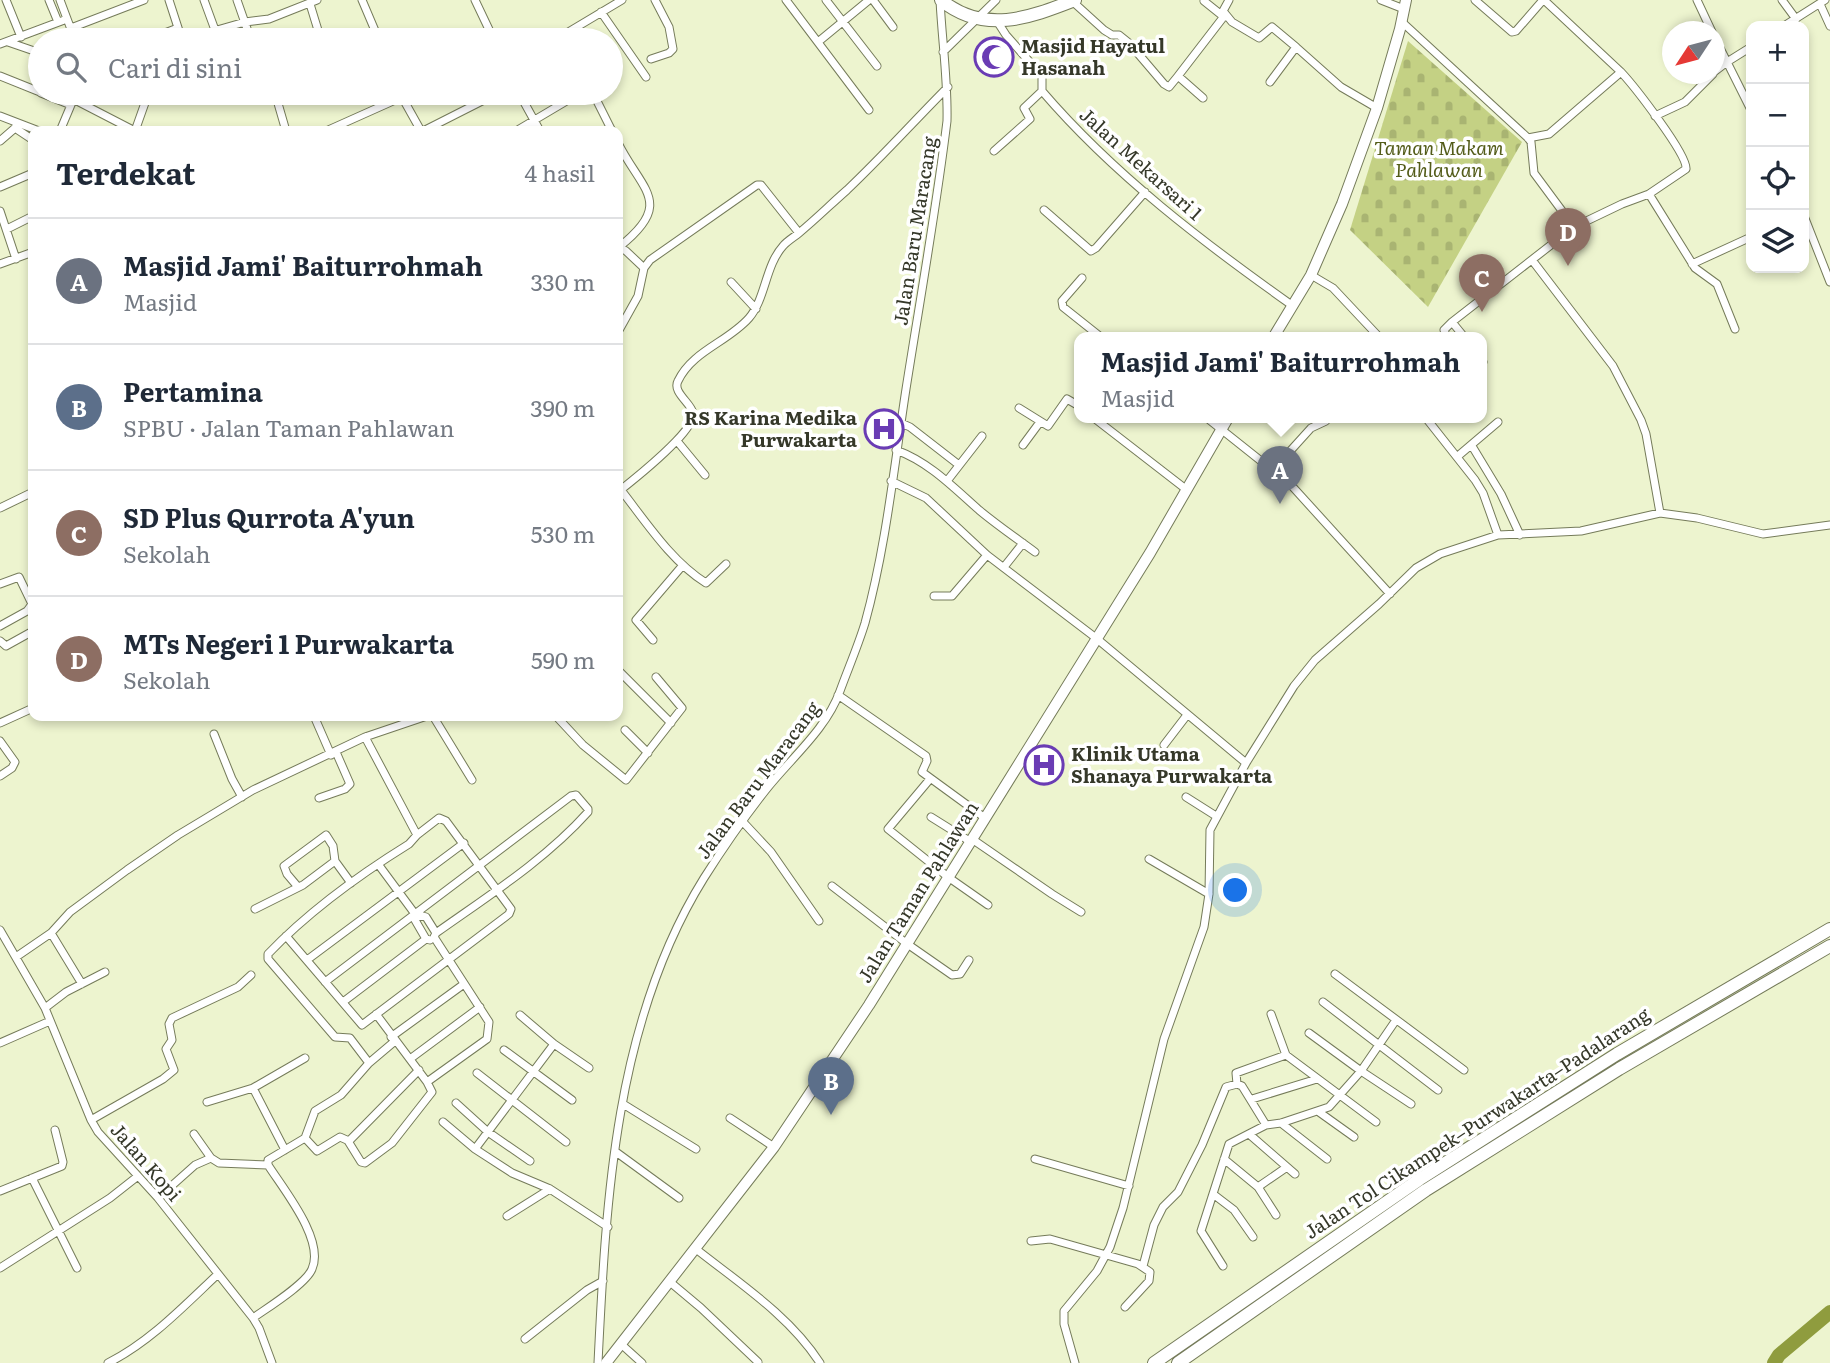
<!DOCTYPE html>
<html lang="id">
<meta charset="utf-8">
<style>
:root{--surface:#fff;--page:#f6f6f7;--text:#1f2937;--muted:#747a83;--line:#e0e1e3;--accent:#6a3cb4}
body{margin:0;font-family:Literata,serif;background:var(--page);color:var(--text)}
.controls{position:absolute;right:21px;top:21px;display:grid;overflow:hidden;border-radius:14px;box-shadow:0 4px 10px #0003}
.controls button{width:63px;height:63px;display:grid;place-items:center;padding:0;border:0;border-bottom:2px solid var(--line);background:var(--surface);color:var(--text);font:35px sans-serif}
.compass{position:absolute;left:1662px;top:21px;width:63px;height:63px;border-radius:50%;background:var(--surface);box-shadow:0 4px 10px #0003;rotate:234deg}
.you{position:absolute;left:1236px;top:891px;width:24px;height:24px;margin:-18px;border:5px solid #fff;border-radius:50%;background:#1a73e8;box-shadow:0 0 0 10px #1a73e833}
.badge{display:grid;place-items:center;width:46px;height:46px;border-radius:50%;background:var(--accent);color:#fff;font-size:23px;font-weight:700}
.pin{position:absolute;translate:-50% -58px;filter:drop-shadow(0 2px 4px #0008)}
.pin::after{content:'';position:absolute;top:37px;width:24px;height:21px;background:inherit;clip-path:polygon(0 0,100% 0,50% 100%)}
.popup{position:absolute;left:1074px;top:332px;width:413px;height:91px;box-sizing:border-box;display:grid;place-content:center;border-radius:14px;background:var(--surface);filter:drop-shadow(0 2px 5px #0005);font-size:23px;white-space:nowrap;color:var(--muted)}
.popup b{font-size:26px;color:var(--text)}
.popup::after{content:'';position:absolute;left:50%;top:100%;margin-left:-14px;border:14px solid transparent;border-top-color:var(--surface)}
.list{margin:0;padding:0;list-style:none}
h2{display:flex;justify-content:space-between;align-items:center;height:91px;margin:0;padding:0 28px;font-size:30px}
h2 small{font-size:23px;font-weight:400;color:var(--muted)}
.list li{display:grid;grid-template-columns:46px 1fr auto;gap:21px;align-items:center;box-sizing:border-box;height:126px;padding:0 28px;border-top:2px solid var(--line)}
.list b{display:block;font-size:26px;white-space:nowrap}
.list p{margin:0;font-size:23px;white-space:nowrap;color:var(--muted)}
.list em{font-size:23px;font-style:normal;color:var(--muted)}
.icon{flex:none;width:38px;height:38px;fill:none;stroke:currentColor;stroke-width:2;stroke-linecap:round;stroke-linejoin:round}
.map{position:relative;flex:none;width:1830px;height:1363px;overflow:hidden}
.search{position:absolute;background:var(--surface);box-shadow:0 4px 10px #0003;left:28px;top:28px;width:595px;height:77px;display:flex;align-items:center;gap:18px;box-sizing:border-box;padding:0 24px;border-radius:38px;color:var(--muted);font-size:26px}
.panel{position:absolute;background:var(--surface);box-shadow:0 4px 10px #0003;left:28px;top:126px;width:595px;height:595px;border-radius:14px}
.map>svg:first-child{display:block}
</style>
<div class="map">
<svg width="1830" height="1363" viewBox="0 0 1830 1363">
<defs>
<pattern id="cemetery-stones" width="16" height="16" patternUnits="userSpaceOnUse" patternTransform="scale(1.75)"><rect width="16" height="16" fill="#c4d184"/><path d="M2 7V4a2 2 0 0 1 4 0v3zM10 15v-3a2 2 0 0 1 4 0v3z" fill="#a9b472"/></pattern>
</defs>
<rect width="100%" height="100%" fill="#edf4cf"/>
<path fill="url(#cemetery-stones)" d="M1408 41 1522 142 1428 307 1350 230Z"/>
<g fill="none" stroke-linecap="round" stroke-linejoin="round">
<path stroke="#8f9c3e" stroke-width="14" d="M1774 1363 1779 1355 1830 1312"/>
<g stroke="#757b5a" stroke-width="9">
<path id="minor" d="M6 0 21 37
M49 0 58 22
M60 0 75 40
M169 0 182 40
M204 0 215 30
M237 0 251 40
M362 0 379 40
M475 0 494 40
M786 0 869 110
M826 0 877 66
M873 0 893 27
M1229 0 1223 11 1232 22 1259 38 1272 27 1296 47
M1381 0 1404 9
M1475 0 1512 32 1516 31 1543 0
M1544 0 1621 72
M1697 0 1712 32
M1782 0 1796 19
M1072 1 1104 30 1112 35H1119L1129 43 1164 84 1169 87 1178 76 1203 98
M1204 1 1224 17
M310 4 321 40
M1820 4 1830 26
M601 12 646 77
M997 21 1006 35 1042 76V91C1114 175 1204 243 1293 306
M1402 22 1528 138 1531 142 1534 173 1574 227
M1784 26 1825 0
M71 28 144 0
M1714 36 1727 62 1751 47
M146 40 178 28
M182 40 245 22 269 19 317 0
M555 40 622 0
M8 42 40 53
M818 42 869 0
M0 44 67 19
M943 52 996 0
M651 59 669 53 673 49 669 27 655 0
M1714 72 1727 62 1751 110
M0 76 40 92
M1178 76 1225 15
M1270 82 1296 47 1341 87 1377 108
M41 93 71 105
M275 93 286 131
M519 93 540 131
M593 93 612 131
M73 99 135 131
M0 116 39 131
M1655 116 1685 102 1713 74
M15 128 33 140
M60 131 76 93
M135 131 146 100 135 93
M326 131 402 97 421 131
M423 131 498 93
M516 131 580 93
M1528 138 1549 134 1621 72C1634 86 1688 155 1686 169L1649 194 1695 268 1717 284 1735 329
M0 141 15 128 17 123
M618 143C642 191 675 203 619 247
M994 151 1030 119 1024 108 1042 91
M0 187 33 173
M1044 210 1091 251 1096 248 1145 192
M0 211 16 259
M1804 216 1830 282
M7 229 33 216
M618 246 626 251 644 268
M1532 260 1613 366 1641 420 1646 434 1660 513
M0 264 33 252
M1692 264 1751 237
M1311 275 1333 288 1380 338
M1082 278 1062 301 1063 307 1102 338
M731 282 756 309
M1452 322 1465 338
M618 332 638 296 644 268 650 260 757 185H761L799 233
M1447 338 1444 330 1452 322 1574 227 1622 204 1649 194
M1481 358 1483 362 1481 365
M1019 408 1048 426 1067 399 1079 406
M1094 418 1187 490
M1207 418 1291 485 1390 594
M1426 418 1475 480 1483 493 1498 535
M901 423 910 427 959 465
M677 441 705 475
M1023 445 1040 422
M1472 446 1501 494 1520 535
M896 450C929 462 953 487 979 510 997 525 1016 538 1035 552
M1458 456 1498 422
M1273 470 1311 428 1326 421V418
M891 481 926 498 987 555 1096 638 1246 763
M947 481 982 436
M621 490C646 522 671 561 706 583L726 564
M618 492C632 481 698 429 693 413 691 403 672 392 678 381 692 351 728 342 749 318 766 298 765 266 783 246 787 241 794 237 799 233 816 219 831 204 847 190 882 157 914 121 948 87
M0 508 33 492
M1004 567 1023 543
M0 584 19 577 32 604 27 611 0 626
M934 596H952L987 555
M653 640 636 620 683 565
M0 641 6 646 33 631
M618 670 671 723
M838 695 926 756 927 761 922 772 985 818
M314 716 331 755
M433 716 472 780
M556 716 583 745 626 780 682 708 656 677
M0 723 33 708
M625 730 648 753
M214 734 232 779 242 797
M365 737 417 835
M0 741 15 762 12 768 0 776
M1164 745 1187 715
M930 779 888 829 948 877 988 905
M1186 797 1216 816
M319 798 345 789 350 784 336 752
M931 817 971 842
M743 822 771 852 819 921
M972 839 1052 894 1081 912
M1149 859 1209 894
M378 864 415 914 426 917 436 933 434 937 489 1022 487 1039 427 1082
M832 886 906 943 952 975 960 974 969 960
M298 887 287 874 284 866 326 835 333 846 335 861 351 883
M255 909 303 885 335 861
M418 916 415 920 426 939 430 940
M0 930 45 1008 91 1120 98 1132 158 1198 253 1318 259 1328 272 1363
M51 933 82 984
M286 936 362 1025 509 914 511 909 446 821 439 818 417 835 409 844C359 875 309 911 268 954V959L335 1037 350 1038 369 1063
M16 957 51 933 70 912 127 870 178 835 253 790 365 737 427 716
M307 960 464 843
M1335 974 1464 1070
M325 982 571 796 576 795 588 809V812C545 860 488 896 436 933
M343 1002 426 939
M1323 1002 1438 1090
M45 1008 66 992 105 972
M1271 1014 1286 1055 1376 1122
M520 1015 554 1044 589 1068
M1309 1033 1361 1071 1411 1104
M391 1037 464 984
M0 1043 50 1021
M504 1050 572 1100
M410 1059 480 1007
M477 1073 566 1142
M1237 1084 1236 1073 1286 1055
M253 1088 305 1058
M1252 1099 1317 1079
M207 1102 253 1088 285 1150
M456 1103 488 1132 530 1161
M623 1104 696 1149
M1319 1112 1354 1137
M730 1118 774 1147
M91 1120 163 1079 174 1070 166 1049 172 1040 169 1024 172 1018 238 987 251 975
M443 1122 475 1149 512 1173 550 1189 608 1227
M1281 1123 1327 1159
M194 1134 211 1158 219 1163 268 1165
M1249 1134 1295 1174
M305 1138 317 1151 340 1137 349 1141 419 1070
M348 1141 361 1162 365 1163 392 1143 432 1092 427 1082 376 1014
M475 1149 554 1044
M616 1152 679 1198
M1035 1159 1129 1186
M1224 1159 1258 1187 1276 1215
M268 1165V1160L305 1138 315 1111 341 1095 369 1063 395 1041
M32 1178 77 1268
M1258 1187 1287 1167
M0 1191 62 1166 63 1162 55 1130
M1213 1194 1234 1210 1253 1237
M158 1198 195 1165 211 1158
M507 1216 550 1189
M1031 1241 1050 1239 1138 1264 1150 1272 1149 1281 1125 1307
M696 1249C739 1283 790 1316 820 1363
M1143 1266 1154 1225 1163 1207 1178 1192 1202 1145 1226 1087 1237 1084 1242 1086 1266 1125 1281 1123 1329 1107 1361 1071 1396 1020
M1223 1266 1201 1231 1229 1144 1266 1125
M0 1268 110 1198 138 1176
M670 1282 701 1308 758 1362
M253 1318C267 1308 306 1284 312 1269 325 1240 284 1190 268 1165
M525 1339 587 1290 603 1281
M621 1344 642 1363
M108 1363C150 1342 184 1306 218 1274
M598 1363C606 1199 615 1021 704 878 723 848 743 819 765 791 790 759 826 730 840 691 848 669 858 646 865 623 886 547 894 467 906 389 920 300 936 211 947 121 948 80 942 41 940 0
M1075 1363 1064 1324V1311L1097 1271 1110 1247 1123 1208 1164 1039 1204 927 1209 894 1210 830 1246 763 1294 686 1315 660 1379 604 1416 568 1440 554 1498 535 1581 531 1660 513 1697 518 1763 534 1830 525"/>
</g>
<g stroke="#757b5a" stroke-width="12">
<path id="primary" d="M1273 338 1311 275 1342 204 1377 108 1400 29 1406 0
M606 1363 774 1147 869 1005 1150 553 1228 418"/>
</g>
<g stroke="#757b5a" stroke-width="14">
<path id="trunk" d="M941 0C984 35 1029 18 1075 0"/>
</g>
<g stroke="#757b5a" stroke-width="14">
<path id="motorway" d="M1154 1363 1420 1179 1617 1054 1830 929
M1178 1363 1426 1190 1619 1069 1830 946"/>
</g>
<use href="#minor" stroke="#fff" stroke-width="7"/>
<use href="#primary" stroke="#fff" stroke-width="10"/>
<use href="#trunk" stroke="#fff" stroke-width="12"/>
<use href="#motorway" stroke="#fff" stroke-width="12"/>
</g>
<defs>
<g id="mosque-ring" transform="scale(2.0125)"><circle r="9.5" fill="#fff" stroke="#6a3cb4" stroke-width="1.5"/><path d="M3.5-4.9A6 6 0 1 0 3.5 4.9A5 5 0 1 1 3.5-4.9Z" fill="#6a3cb4"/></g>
<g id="hospital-ring" transform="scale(2.0125)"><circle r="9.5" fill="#fff" stroke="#6a3cb4" stroke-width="1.5"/><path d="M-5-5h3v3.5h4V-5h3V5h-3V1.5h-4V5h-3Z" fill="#6a3cb4"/></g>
</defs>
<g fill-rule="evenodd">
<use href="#mosque-ring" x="994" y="57"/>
<use href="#hospital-ring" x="884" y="429"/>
<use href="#hospital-ring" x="1044" y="765"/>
</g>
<g text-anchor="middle" stroke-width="7" stroke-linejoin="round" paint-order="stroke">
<g font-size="19" font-weight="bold" fill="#353829" stroke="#fff" text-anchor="start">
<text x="1021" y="53">Masjid Hayatul<tspan x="1021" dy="22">Hasanah</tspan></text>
<text x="857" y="425" text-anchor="end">RS Karina Medika<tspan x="857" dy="22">Purwakarta</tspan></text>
<text x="1071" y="761">Klinik Utama<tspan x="1071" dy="22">Shanaya Purwakarta</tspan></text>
</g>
<g font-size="19" font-style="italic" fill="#535c19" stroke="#fff">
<text x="1439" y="155">Taman Makam<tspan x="1439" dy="22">Pahlawan</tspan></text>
</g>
<g font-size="19" fill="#353829" stroke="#fff">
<text transform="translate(1141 164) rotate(42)" y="7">Jalan Mekarsari 1</text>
<text transform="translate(915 231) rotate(-81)" y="7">Jalan Baru Maracang</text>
<text transform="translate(758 780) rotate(-53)" y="7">Jalan Baru Maracang</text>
<text transform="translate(918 892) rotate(-58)" y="7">Jalan Taman Pahlawan</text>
<text transform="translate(1477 1123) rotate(-33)" y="7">Jalan Tol Cikampek–Purwakarta–Padalarang</text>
<text transform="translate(146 1162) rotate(49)" y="7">Jalan Kopi</text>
</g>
</g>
</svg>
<div class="controls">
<button>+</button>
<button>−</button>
<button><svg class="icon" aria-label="locate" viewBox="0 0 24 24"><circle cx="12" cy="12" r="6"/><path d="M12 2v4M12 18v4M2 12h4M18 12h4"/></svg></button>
<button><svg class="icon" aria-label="layers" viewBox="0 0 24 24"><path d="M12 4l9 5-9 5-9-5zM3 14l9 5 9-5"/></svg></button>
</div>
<svg class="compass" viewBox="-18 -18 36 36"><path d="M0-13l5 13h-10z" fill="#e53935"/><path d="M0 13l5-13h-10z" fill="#747a83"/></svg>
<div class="you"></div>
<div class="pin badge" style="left:1280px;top:504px;background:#6b7280">A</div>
<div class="popup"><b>Masjid Jami' Baiturrohmah</b>Masjid</div>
<div class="pin badge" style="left:831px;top:1115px;background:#5c6f8a">B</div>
<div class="pin badge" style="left:1482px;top:312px;background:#8d6e63">C</div>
<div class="pin badge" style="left:1568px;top:266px;background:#8d6e63">D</div>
<div class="search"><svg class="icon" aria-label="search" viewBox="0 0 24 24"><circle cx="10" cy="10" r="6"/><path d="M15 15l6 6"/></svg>Cari di sini</div>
<section class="panel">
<h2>Terdekat<small>4 hasil</small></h2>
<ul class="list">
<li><span class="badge" style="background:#6b7280">A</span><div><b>Masjid Jami' Baiturrohmah</b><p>Masjid</p></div><em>330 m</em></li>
<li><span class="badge" style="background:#5c6f8a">B</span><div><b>Pertamina</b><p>SPBU · Jalan Taman Pahlawan</p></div><em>390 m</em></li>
<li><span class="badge" style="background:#8d6e63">C</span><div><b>SD Plus Qurrota A'yun</b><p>Sekolah</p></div><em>530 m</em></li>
<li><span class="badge" style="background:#8d6e63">D</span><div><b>MTs Negeri 1 Purwakarta</b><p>Sekolah</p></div><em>590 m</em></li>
</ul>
</section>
</div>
